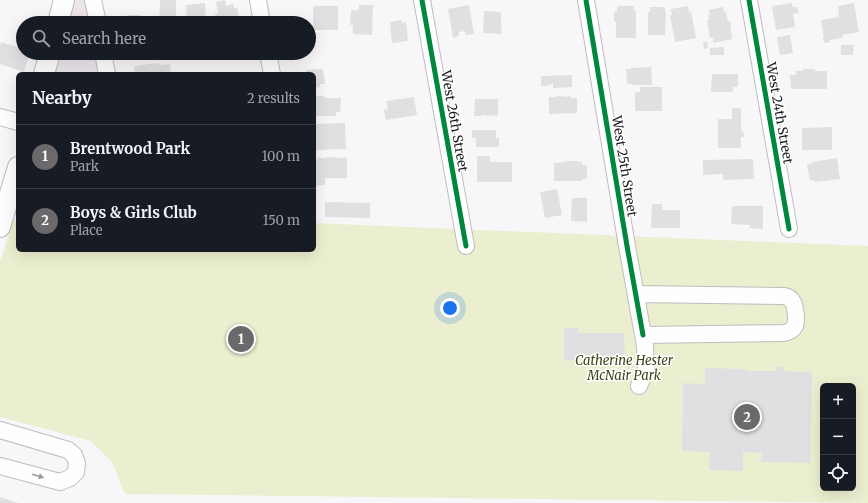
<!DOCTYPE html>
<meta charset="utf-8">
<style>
:root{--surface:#171b24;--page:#20242c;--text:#f1f3f6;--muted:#9ea1a6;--line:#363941;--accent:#6b696b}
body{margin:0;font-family:Merriweather,serif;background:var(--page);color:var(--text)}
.controls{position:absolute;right:12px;bottom:12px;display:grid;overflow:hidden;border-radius:6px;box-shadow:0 4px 16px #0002}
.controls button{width:36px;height:36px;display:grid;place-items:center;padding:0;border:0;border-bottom:1px solid var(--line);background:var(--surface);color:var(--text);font:20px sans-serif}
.you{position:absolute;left:450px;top:308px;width:14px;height:14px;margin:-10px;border:3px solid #fff;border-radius:50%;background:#1a73e8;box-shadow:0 0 0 6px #1a73e833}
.badge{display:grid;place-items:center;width:26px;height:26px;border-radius:50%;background:var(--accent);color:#fff;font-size:13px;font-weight:700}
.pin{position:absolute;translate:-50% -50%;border:2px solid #fff;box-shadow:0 1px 4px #0006}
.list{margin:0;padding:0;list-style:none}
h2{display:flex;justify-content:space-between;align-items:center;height:52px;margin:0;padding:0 16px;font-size:17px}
h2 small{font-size:13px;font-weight:400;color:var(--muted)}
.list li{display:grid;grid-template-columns:26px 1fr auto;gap:12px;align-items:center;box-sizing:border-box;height:64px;padding:0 16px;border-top:1px solid var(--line)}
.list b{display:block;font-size:15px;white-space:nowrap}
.list p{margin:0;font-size:13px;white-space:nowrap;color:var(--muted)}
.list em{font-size:13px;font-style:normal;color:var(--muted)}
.icon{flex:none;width:22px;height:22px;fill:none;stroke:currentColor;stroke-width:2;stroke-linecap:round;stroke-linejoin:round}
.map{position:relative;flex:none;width:868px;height:503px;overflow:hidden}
.search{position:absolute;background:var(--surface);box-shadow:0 4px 16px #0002;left:16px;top:16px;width:300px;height:44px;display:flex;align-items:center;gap:10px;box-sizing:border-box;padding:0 14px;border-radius:22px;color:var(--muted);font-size:15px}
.panel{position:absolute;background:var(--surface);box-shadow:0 4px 16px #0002;left:16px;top:72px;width:300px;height:180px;border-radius:6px}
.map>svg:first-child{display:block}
</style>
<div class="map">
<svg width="868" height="503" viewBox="0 0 868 503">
<rect width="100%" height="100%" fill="#f9f6f9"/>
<path fill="#ece6ec" d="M74 0H87L91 23H67L73 2Z
M59 53H96L100 74H54Z"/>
<path fill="#ecefcf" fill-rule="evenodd" d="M13 221H18V250H314V223L868 246V503L125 494 112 462 91 441 0 417V262ZM823 386H853V488H823Z"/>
<path fill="#e1dfe2" d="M160 0H176V23H159Z
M225 0 226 6 233 4 234 8H237L239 15 236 16 237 23 217 22 215 14H218L216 2Z
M205 3 206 23H187L186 5Z
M792 3 793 7H797L799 13 793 14 795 27 776 30 772 6Z
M854 3 859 32 843 35V38L829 40 830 42 824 43 823 38H824L821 20 839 17 838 6Z
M359 5H373L372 35 353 34V25H350L351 10H359Z
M469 5 474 34 466 35 465 31 459 32V36L453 38 448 9Z
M313 6H338V30H313Z
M617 6H634V11H636V38H616V22L614 21V12L617 11Z
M688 6 689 12 691 11 696 38 675 42 670 15H672L671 9Z
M650 7H665V13H666L665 35H648V12H650Z
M723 7 724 12H726L728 21H730L732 39 713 43V38H710L707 20H709L708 15H710L709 10Z
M484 11 501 12V25H502L501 34 483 33Z
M127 15H140V23H127Z
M402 20V23L406 22 408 41 392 43 390 22Z
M790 35 793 53 780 55 777 37Z
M1 42 23 49V53H30L24 72 0 64V46Z
M703 42H707L708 48 704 49Z
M841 45H854L853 55H841Z
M724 47V55H710V48Z
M159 63V65L170 64 171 74H136V72H135L134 66Z
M651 67 652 85H632V84H627L626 69H631V68Z
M323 69 325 84H320V87L314 88V74H303V73L306 72V70Z
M803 69H815V71H827V89H791L790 75H796L795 71H803Z
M712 74H738V87H733V92H711Z
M572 75V87L553 88V83L547 86H541V76Z
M640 87H662V111H635V92H640Z
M315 96H324V98H341L340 112H336V116H314V98H315Z
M557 96H563V97L571 96V98H577V113L549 114V97H557Z
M414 97 417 115 386 120 384 110 388 109 386 101Z
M475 99H498V116L482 115V116H474Z
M732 108H741V131H743L744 137H741V148H718V119H732Z
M345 123 346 149 314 150V124Z
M832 127V150H802V128Z
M472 130H496V138H499V147H476V138H472Z
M477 156H490V162H512V182H477Z
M326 157 347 158V178H325V185L314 186V160H317V158H326Z
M837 158 840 179 815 182 814 180 810 181 807 164H812V162Z
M753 159 754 179 723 180V174L703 175V160Z
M566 161H578V162H582V165H587V179H582V181H554V163L566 162Z
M557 189 562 215 545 218 540 192Z
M572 198H587V222L571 221Z
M325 202 370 203V218L325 217Z
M652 204H662V210H680V228H651Z
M732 206H763V229L750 228V225L731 224Z
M564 328H578V333H624L625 356 578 355V360H564Z
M776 367H783V371L812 372 810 463 761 462 762 453 743 452V471L709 470 710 452 682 451 683 383 705 384V368L746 369V371H776Z
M0 497 18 503H0Z"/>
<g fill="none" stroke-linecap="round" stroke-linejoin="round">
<g stroke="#bebcbe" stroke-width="18">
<path id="minor" d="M93 0 98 23
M258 0 262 23
M422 0 466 246
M586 0 627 246 645 346 646 370 639 386
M749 0 789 229
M103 53 107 74
M268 53 272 74
M0 117 18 122
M636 294 784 296C794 297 795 307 796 316 796 319 796 323 795 326 793 330 789 332 784 333L643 335
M0 430 68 450 74 455 77 463 76 472 70 478 60 482 0 466"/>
</g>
<g stroke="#bebcbe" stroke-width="22">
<path id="major" d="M58 23 64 0
M44 74 50 53
M0 227 18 167"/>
</g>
<use href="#minor" stroke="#fefefe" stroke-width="16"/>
<use href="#major" stroke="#fefefe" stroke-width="20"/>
<g stroke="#fff" stroke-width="8">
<path id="cycleway" d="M422 0 466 246
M586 0 627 246 643 335
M749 0 789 229"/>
</g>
<use href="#cycleway" stroke="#00873e" stroke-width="5"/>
</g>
<defs><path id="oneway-solid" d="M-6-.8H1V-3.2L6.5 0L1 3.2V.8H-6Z"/></defs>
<use fill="#999" href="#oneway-solid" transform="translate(38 476) rotate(16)"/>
<g text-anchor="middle" stroke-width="3" stroke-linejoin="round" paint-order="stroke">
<g font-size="13" fill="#1e1d1e" stroke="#fff">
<text transform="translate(780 113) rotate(80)" y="5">West 24th Street</text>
<text transform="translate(455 121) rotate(80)" y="5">West 26th Street</text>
<text transform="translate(625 166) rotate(81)" y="5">West 25th Street</text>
</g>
<g font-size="13" font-style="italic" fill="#42461d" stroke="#fff">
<text x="624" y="365">Catherine Hester<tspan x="624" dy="15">McNair Park</tspan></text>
</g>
</g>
</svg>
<div class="controls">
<button>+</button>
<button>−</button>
<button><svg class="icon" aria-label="locate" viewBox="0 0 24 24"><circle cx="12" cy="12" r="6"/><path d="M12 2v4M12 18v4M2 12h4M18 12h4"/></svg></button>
</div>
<div class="you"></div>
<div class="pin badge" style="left:241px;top:339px">1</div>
<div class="pin badge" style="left:747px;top:417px">2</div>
<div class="search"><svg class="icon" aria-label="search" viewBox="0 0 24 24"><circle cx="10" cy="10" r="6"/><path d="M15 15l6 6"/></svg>Search here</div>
<section class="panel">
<h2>Nearby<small>2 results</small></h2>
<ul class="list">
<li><span class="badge">1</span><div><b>Brentwood Park</b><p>Park</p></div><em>100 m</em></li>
<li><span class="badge">2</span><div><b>Boys &amp; Girls Club</b><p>Place</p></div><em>150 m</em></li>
</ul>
</section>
</div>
